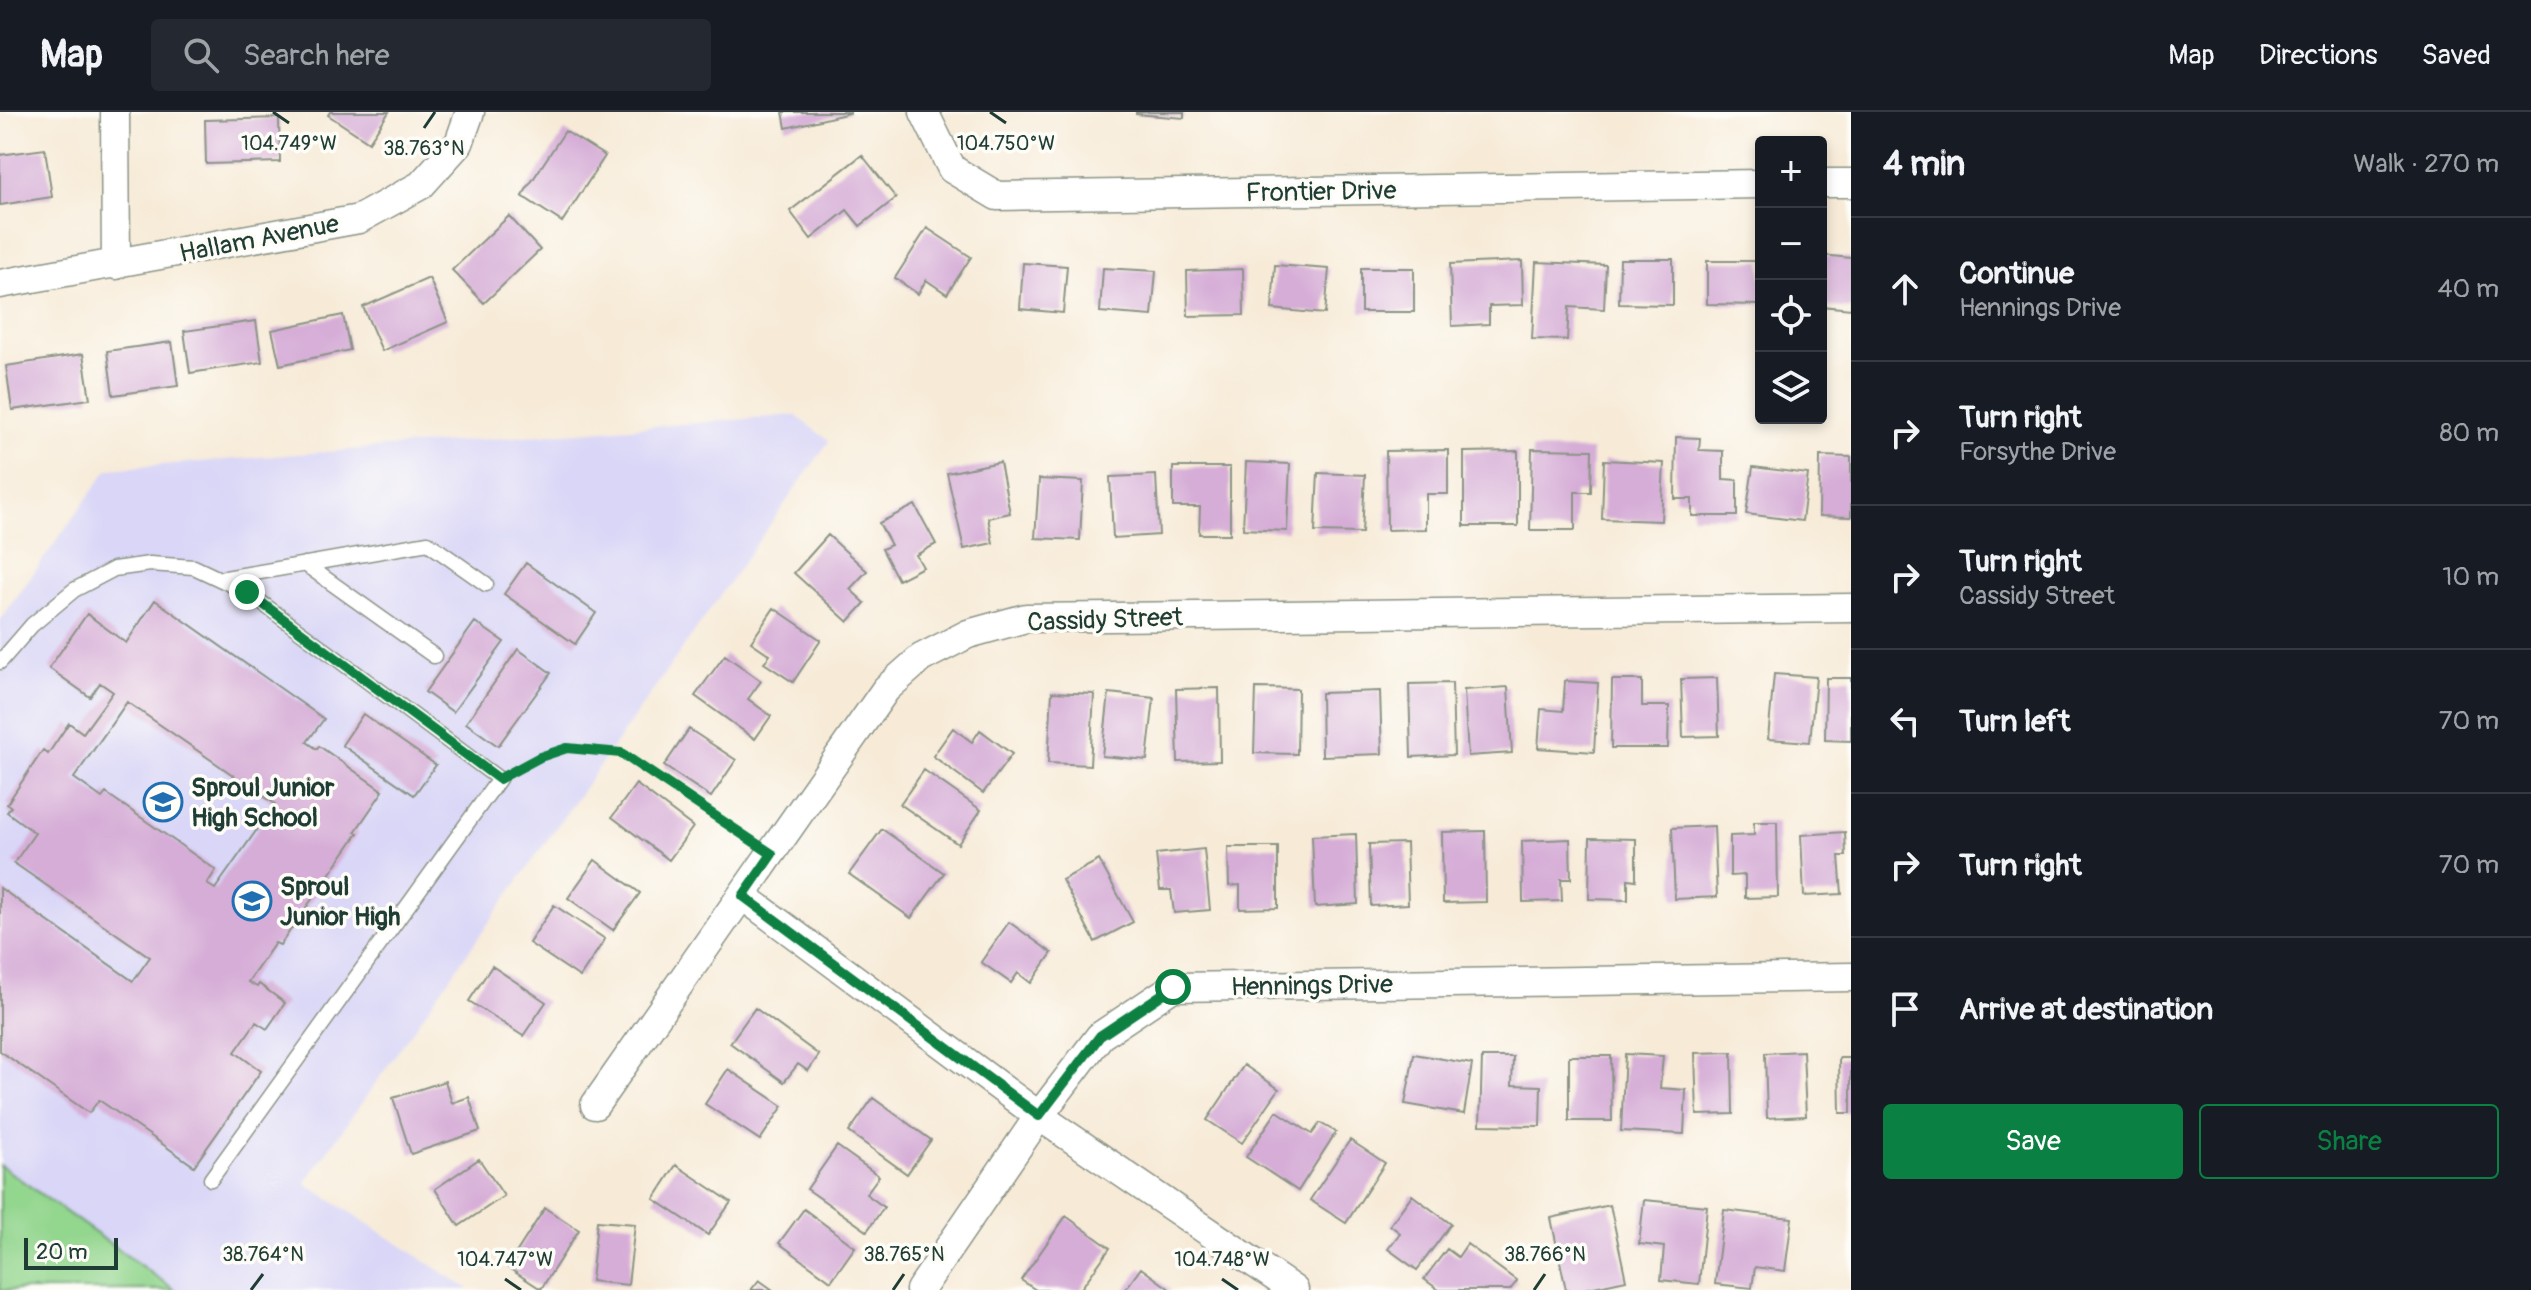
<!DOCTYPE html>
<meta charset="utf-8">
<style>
:root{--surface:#171b24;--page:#242831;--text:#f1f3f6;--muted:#9ea1a6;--line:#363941;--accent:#0b8043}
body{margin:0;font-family:Pangolin,sans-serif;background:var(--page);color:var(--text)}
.controls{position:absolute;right:24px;top:24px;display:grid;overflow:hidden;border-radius:8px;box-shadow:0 4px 12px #0003}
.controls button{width:72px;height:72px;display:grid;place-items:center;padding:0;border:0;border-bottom:2px solid var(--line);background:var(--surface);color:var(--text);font:40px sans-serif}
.scale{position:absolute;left:24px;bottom:20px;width:94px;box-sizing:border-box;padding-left:8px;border:4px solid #1f3d34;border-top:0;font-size:22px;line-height:28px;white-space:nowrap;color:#1f3d34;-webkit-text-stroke:6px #fdfcf7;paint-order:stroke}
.stop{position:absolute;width:24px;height:24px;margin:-18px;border:6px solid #0b8043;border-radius:50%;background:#fff}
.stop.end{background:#0b8043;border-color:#fff;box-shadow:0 2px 8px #0008}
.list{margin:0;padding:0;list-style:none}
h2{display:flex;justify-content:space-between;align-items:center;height:104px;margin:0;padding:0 32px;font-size:34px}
h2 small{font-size:26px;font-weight:400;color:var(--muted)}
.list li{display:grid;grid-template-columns:52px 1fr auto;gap:24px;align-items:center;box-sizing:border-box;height:144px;padding:0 32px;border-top:2px solid var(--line)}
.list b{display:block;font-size:30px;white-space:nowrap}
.list p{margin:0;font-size:26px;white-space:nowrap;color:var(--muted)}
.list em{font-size:26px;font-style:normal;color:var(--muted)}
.actions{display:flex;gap:16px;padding:24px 32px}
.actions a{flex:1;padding:18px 0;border:2px solid var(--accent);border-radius:8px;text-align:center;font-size:28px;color:var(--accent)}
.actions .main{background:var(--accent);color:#fff}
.icon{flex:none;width:44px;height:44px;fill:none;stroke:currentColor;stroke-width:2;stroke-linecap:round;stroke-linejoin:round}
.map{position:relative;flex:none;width:1851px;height:1178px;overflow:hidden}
header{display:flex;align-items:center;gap:48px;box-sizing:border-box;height:112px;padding:0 40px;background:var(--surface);border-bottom:2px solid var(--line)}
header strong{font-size:38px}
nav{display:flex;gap:44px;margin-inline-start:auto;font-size:28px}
.search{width:560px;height:72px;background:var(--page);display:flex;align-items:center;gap:20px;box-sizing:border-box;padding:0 28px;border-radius:8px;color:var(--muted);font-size:30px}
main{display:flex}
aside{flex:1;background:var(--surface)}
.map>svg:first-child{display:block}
</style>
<header>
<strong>Map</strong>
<div class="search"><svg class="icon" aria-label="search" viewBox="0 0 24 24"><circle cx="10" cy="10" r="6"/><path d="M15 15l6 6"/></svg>Search here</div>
<nav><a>Map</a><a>Directions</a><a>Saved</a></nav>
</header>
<main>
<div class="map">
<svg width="1851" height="1178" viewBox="0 0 1851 1178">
<rect width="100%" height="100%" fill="#fdfcf7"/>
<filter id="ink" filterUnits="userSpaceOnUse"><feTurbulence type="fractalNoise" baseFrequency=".0125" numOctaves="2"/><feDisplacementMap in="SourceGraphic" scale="16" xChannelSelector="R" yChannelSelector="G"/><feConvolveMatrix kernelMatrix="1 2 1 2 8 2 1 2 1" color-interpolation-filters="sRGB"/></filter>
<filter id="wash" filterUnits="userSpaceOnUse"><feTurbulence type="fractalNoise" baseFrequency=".006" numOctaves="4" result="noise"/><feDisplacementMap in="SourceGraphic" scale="32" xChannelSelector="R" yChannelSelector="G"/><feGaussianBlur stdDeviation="1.8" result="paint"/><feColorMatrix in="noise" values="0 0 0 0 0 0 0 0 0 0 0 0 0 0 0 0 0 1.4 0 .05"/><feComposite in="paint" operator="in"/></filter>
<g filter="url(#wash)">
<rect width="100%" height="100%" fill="#f7ebd8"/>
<path fill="#d9d6f7" d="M795 303 829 329 305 1071 470 1178H0V508L108 357Z"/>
<path fill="#93d68e" stroke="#598a61" stroke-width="2" d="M0 1053 175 1178H0Z"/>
<g id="blocks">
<path fill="#d6add7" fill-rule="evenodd" d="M330 0H389L369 30 328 3Z
M783 0H850V1L786 16Z
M1136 0H1184V6L1136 2Z
M279 6 280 50 206 52 205 8Z
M565 19 605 44 562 110 522 84Z
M45 37 52 85 0 93V43Z
M862 43 896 86 860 114 847 98 811 127 790 99Z
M509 104 540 138 484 191 452 158Z
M927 116 971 145 947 182 926 168 918 182 895 166Z
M1821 143 1851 146V197L1821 194Z
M1620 147H1673V193L1619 192Z
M1522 149 1523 193 1489 194V212L1452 214 1450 152Z
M1707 149H1761V193L1707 192Z
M1536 150 1606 153 1604 197 1569 195 1567 228 1532 227Z
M1023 151 1067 154 1063 201 1020 197Z
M1275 153 1329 157 1325 202 1272 197Z
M1103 156 1156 159 1152 204 1100 200Z
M1361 156H1414V200H1361Z
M1243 157 1244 203 1188 204 1187 159Z
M429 166 448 210 382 239 363 195Z
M343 203 350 238 280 253 272 218Z
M256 209 262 250 190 261 184 219Z
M172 230 178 274 113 283 107 239Z
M83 242 90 287 12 298 6 254Z
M1676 325 1700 326 1699 338 1723 339V367L1737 368V404H1692V387H1675Z
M1532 337 1592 338 1591 380H1575V418H1530Z
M1448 338V382H1426V417L1387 418 1386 339Z
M1518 339V414H1464V340Z
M1820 344 1851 345V405L1819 404Z
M1604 348 1664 351 1661 409 1602 407Z
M1000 350 1010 401 988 406 993 431 964 437 947 361Z
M1246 350 1290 352 1287 419 1243 417Z
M1173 355H1230V422H1199L1200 395H1173Z
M1753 355 1808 362 1802 409 1746 402Z
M1318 361 1365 363 1362 421 1315 420Z
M1156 363 1159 423 1113 426 1110 365Z
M1039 367 1083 369 1080 428 1035 426Z
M915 393 936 432 916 443 923 455 898 468 882 437 891 433 879 411Z
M828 423 867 459 850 477 865 491 848 510 794 461Z
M526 451 596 501 575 532 504 482Z
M155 488 324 607 307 630 317 637 319 634 383 679 355 720 358 721 280 833 275 831 248 870 257 875 259 872 285 891 267 917 256 910 235 940 261 959 194 1054 99 988 89 1001 0 939V776L133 869 150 845 14 751 35 721 7 700 11 695 7 692 43 638 48 642 69 611 83 621 113 580 100 571 90 585 49 556 87 502 126 531ZM127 590 275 692 215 777 207 772 216 758 106 681 102 686 74 666Z
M774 496 821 528 793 570 764 551 770 543 751 530Z
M475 510 504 530 453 600 425 580Z
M518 537 551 561 498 634 466 611Z
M725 543 761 569 748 587 771 604 755 627 695 584Z
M1774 562 1816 565 1810 630 1768 627Z
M1717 566 1719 624 1683 625 1681 567Z
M1826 566H1851V629L1825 628Z
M1612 568H1642V594H1669L1668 636H1611Z
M1565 569 1598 571 1594 640 1538 636 1541 597 1563 599Z
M1452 571 1454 643 1411 645 1409 572Z
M1508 575 1512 641 1468 644 1464 578Z
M1219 576 1220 649 1178 650 1176 577Z
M1256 576 1298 577 1297 642 1254 641Z
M1380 579 1382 642 1322 644 1321 581Z
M1052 580 1094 582 1090 653 1048 651Z
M1109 581 1154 586 1147 648 1102 644Z
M363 602 436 653 414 683 342 633Z
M953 616 972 630 980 618 1012 642 983 681 933 644Z
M689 617 736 648 711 685 664 654Z
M924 658 981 698 958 732 900 692Z
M636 672 693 715 669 748 612 705Z
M1754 710H1777L1778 785 1745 786V763L1730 764V724L1754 723Z
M1714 714 1717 785 1675 787 1672 716Z
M882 717 944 761 911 806 849 762Z
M1485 719 1486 790 1443 791 1442 720Z
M1845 720 1846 744H1839L1842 782 1804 784 1801 723Z
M1356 722 1358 792 1315 795 1312 724Z
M1590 726 1636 727V768L1628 767V788L1589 787Z
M1570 727 1571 767H1561L1562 789 1523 790 1522 729Z
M1406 731 1408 792 1371 794 1369 732Z
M1228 735H1278V796L1240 797V773L1229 774Z
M1204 737 1210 798 1174 801 1171 778H1160L1156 742Z
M595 748 640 781 613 818 568 786Z
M1099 748 1133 810 1095 830 1062 768Z
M554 793 605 827 580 865 529 831Z
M1009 810 1052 841 1031 871 1018 861 1011 871 981 850Z
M492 854 546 890 523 924 469 889Z
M755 896 819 943 808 959 798 952 784 970 730 931Z
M1803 939 1806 1004 1767 1006 1765 941Z
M1732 940 1733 1002 1697 1003 1695 941Z
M1414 942 1472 952 1464 1002 1405 992Z
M1625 942 1663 944 1660 976 1686 978 1684 1022 1621 1019Z
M1569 944H1611L1612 1009H1569Z
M1482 945H1513L1512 973 1541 974 1540 1014 1480 1013Z
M1839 946H1851V1001H1840Z
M1244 953 1279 977 1242 1031 1207 1008Z
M728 957 783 994 760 1028 705 992Z
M445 969 452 991 469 985 480 1019 411 1042 393 986Z
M873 986 931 1028 907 1062 849 1020Z
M1277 999 1312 1022 1320 1011 1336 1020 1298 1079 1246 1045Z
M1350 1028 1385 1051 1346 1111 1310 1088Z
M837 1034 879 1064 866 1082 884 1095 867 1119 807 1077Z
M479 1047 504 1084 459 1114 435 1077Z
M676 1053 731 1090 708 1123 654 1087Z
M1412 1083 1451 1112 1417 1158 1388 1137 1400 1121 1390 1113Z
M1644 1088 1707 1094 1699 1172 1661 1168 1664 1135 1639 1132Z
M1610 1093 1626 1168 1580 1178H1566L1551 1106Z
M545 1096 579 1118 541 1177 507 1155Z
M804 1097 855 1135 831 1169 779 1131Z
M1724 1098 1792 1106 1785 1159 1755 1155 1752 1176 1715 1172Z
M1066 1104 1110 1136 1080 1178H1036L1021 1168Z
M597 1109 635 1112 628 1173 591 1169Z
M1467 1132 1517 1169 1510 1178H1439L1424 1167 1447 1137 1458 1145Z
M1141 1156 1171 1178H1125Z
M759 1168 773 1178H751Z"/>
</g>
</g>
<g filter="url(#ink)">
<use href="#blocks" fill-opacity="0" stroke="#8b9486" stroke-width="2"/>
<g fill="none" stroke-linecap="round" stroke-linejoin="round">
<g stroke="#8b9486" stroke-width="17">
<path id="service" d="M305 452 434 544
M220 467 428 431 486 472
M0 550 32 513 74 478 114 457 150 452 194 455 247 480 499 667 211 1067"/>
</g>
<g stroke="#8b9486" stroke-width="31">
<path id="minor" d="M115 0 116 153
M924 0 952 57 997 84 1761 72
M1821 71H1851
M0 172 359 107 421 73 459 31 470 0
M743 784 1039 1004 1294 1178
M595 993 886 577 921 546 968 522 1026 506 1851 496
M920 1178 1039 1004 1100 924 1173 875 1851 865"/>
</g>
<path stroke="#8b9486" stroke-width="5" stroke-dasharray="6 6" stroke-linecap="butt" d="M517 657 540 645 567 636 621 641 748 726"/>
<use href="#service" stroke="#fff" stroke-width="14"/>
<use href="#minor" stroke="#fff" stroke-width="28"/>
</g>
</g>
<g fill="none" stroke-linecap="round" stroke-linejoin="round" filter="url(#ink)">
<path stroke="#0b8043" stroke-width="10" d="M247 480 499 667 540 645 567 636 621 641 772 742 743 784 1039 1004 1100 924 1173 875"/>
</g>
<path fill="none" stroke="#1f3d34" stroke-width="3" d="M273 0 289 11M990 0 1006 11M424 16 435 0M505 1167 521 1178M1222 1167 1238 1178M251 1178 263 1162M893 1178 904 1162M1534 1178 1545 1162"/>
<defs>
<g id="school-ring" transform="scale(2)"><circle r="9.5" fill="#fdfcf7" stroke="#1f6fb2" stroke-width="1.5"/><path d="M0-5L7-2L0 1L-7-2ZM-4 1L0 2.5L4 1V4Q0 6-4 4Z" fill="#1f6fb2"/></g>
</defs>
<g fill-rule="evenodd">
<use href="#school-ring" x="163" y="690"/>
<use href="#school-ring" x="252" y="789"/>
</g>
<g text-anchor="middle" stroke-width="7" stroke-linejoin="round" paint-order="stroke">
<g font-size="26" fill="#1f3d34" stroke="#fdfcf7">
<text transform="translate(1321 79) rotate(-1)" y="9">Frontier Drive</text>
<text transform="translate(259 126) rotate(-11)" y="9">Hallam Avenue</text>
<text transform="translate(1105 507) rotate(-2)" y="9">Cassidy Street</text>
<text transform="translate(1312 873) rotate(-1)" y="9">Hennings Drive</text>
</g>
<g font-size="26" font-weight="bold" fill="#1f3d34" stroke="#fdfcf7" text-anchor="start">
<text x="191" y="684">Sproul Junior<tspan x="191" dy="30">High School</tspan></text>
<text x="280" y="783">Sproul<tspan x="280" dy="30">Junior High</tspan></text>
</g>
</g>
<g font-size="20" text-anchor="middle" fill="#1f3d34" stroke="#fdfcf7" stroke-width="7" stroke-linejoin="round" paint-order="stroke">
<text x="289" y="38">104.749°W</text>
<text x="1006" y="38">104.750°W</text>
<text x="424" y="43">38.763°N</text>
<text x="263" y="1149">38.764°N</text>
<text x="904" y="1149">38.765°N</text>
<text x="1545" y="1149">38.766°N</text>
<text x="505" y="1154">104.747°W</text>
<text x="1222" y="1154">104.748°W</text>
</g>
</svg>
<div class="controls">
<button>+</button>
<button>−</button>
<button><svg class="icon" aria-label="locate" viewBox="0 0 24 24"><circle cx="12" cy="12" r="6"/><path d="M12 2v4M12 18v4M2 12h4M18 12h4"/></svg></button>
<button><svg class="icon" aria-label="layers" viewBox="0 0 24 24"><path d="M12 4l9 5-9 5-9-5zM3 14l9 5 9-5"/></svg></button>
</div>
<div class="scale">20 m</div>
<div class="stop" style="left:1173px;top:875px"></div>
<div class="stop end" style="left:247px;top:480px"></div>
</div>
<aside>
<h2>4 min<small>Walk · 270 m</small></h2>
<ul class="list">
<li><svg class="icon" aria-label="ahead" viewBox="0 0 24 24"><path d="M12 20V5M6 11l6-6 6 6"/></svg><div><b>Continue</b><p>Hennings Drive</p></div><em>40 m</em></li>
<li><svg class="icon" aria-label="right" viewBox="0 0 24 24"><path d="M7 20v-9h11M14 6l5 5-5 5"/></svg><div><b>Turn right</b><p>Forsythe Drive</p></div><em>80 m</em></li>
<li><svg class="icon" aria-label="right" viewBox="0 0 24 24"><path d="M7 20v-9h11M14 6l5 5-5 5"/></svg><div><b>Turn right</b><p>Cassidy Street</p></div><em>10 m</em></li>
<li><svg class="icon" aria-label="left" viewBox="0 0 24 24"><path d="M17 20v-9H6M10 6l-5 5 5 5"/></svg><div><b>Turn left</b></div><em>70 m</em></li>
<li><svg class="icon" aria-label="right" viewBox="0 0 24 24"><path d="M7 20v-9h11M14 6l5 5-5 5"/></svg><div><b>Turn right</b></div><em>70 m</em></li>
<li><svg class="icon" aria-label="arrive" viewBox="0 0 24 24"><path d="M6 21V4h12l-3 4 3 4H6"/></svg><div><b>Arrive at destination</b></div></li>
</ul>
<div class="actions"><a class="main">Save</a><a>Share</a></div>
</aside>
</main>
